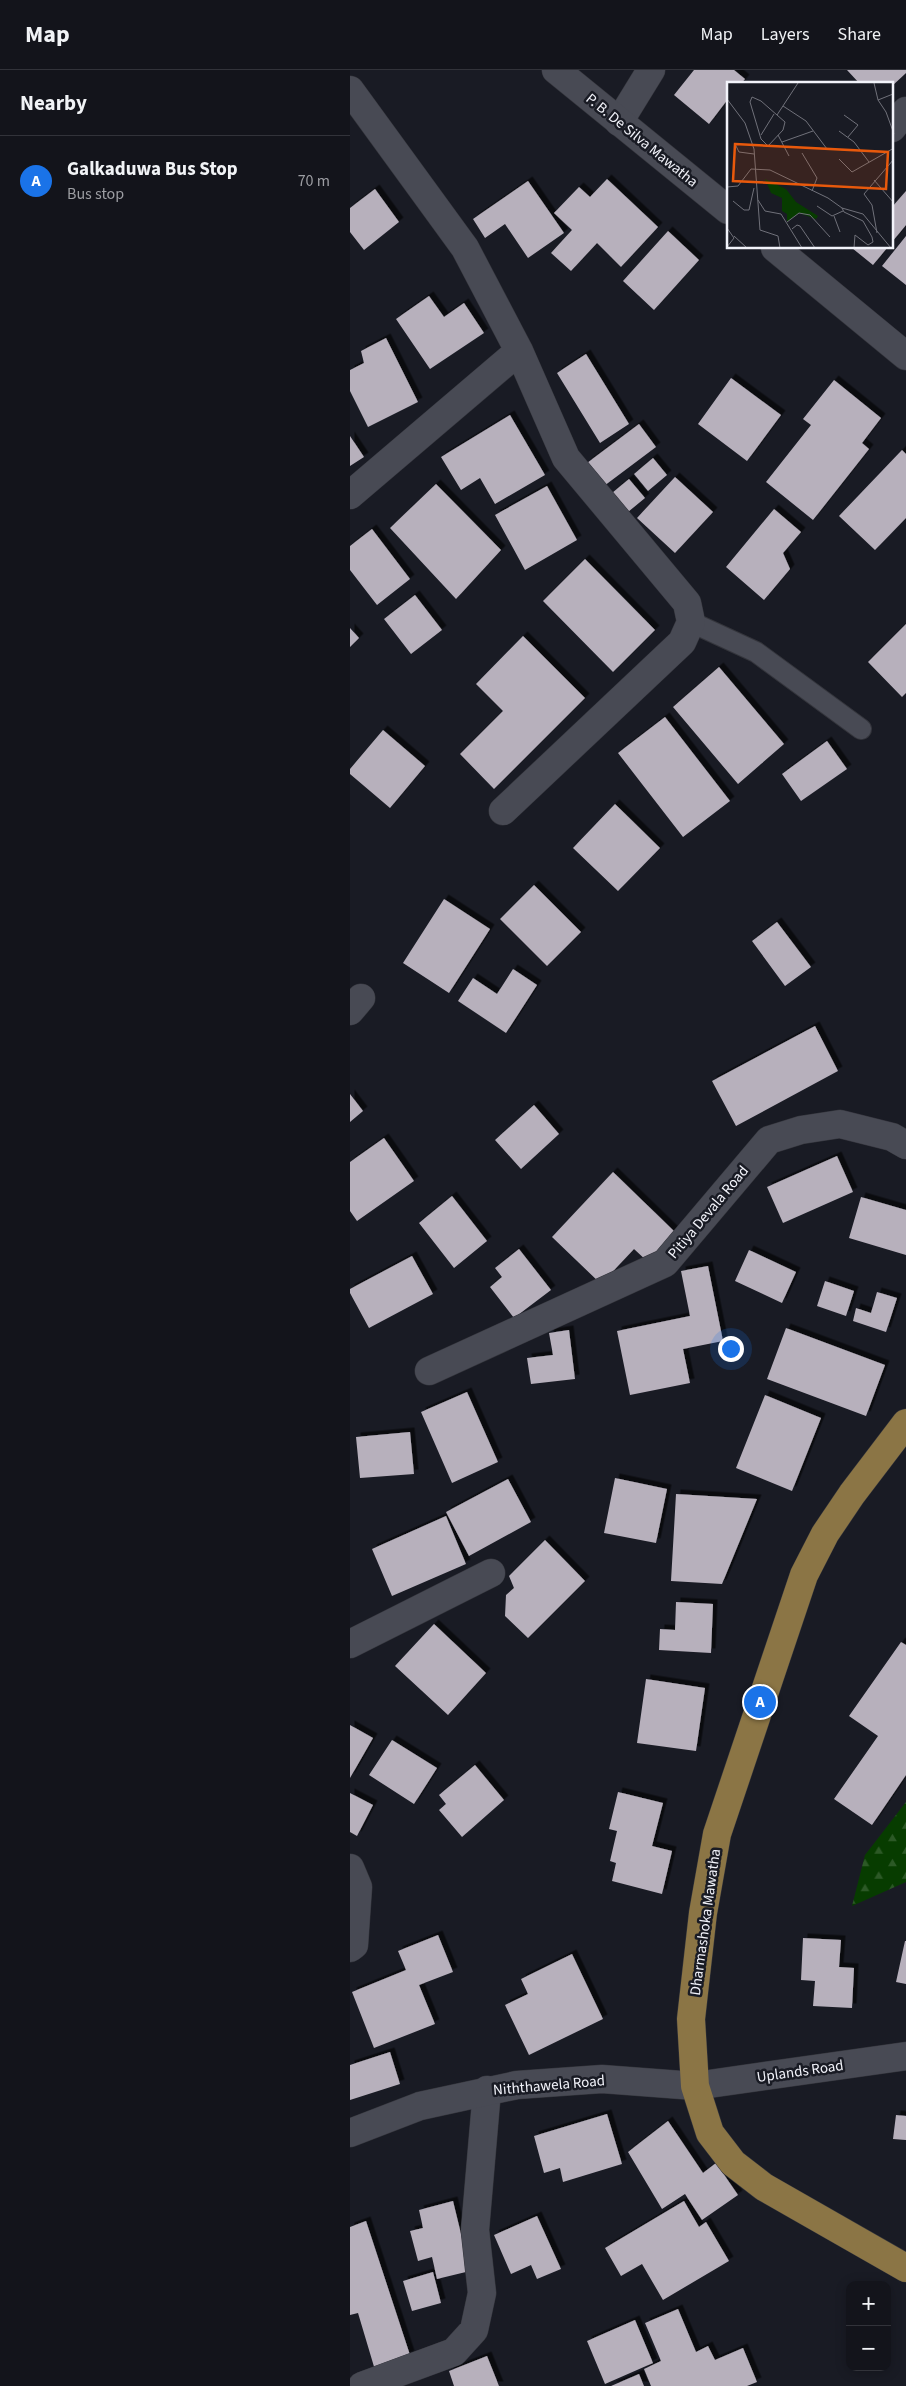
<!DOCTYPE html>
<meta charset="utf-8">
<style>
:root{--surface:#13141b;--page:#202128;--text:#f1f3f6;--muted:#9d9ea3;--line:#32333a;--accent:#1a73e8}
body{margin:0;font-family:"Source Sans 3",sans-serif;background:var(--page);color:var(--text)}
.controls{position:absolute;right:15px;bottom:15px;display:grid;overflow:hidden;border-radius:10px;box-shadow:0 2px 12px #0003}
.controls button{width:45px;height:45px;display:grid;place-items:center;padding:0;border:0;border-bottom:1px solid var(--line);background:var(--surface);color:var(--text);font:25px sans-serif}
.you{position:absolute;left:380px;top:1278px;width:18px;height:18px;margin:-12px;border:4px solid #fff;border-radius:50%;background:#1a73e8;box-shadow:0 0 0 8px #1a73e833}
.badge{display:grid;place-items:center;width:32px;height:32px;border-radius:50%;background:var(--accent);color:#fff;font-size:16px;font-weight:700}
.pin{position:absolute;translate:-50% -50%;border:2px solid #fff;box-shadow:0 1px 5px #0006}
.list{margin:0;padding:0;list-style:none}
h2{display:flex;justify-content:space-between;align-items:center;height:65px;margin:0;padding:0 20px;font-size:21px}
h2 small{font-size:16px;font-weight:400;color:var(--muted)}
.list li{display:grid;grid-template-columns:32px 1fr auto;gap:15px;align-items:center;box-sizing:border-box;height:90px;padding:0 20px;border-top:1px solid var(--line)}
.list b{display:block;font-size:19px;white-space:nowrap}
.list p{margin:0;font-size:16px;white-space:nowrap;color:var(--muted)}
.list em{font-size:16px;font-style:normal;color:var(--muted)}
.map{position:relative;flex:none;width:556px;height:2316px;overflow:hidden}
header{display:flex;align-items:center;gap:30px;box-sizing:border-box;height:70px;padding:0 25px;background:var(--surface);border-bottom:1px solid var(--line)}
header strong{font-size:24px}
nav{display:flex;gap:28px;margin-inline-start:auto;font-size:18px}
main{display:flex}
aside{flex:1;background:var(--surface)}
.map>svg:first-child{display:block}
</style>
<header>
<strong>Map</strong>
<nav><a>Map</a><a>Layers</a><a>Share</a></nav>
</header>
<main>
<aside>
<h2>Nearby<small></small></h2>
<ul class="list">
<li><span class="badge">A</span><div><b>Galkaduwa Bus Stop</b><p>Bus stop</p></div><em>70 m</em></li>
</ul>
</aside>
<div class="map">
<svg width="556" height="2316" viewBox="0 0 556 2316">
<defs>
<pattern id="forest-firs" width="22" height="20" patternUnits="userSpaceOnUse" patternTransform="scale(1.25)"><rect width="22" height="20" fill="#073c00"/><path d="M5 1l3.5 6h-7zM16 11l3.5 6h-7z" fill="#2c5926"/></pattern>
<filter id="shadow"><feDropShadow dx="4.5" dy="-4.5" stdDeviation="0" flood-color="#0009"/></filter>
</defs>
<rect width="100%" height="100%" fill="#191b24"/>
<path fill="url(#forest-firs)" d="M556 1732V1812L502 1836 515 1785Z"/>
<path fill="#b7b0bc" filter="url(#shadow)" d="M344 0H384L395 9 391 14H378V29L359 54 324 25Z
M497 0H556V3L542 16V14H510Z
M257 109 308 157 271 197 247 173 221 201 201 183 222 160 204 143 229 117 240 127Z
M178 111 214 163 178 188 155 154 135 168 123 149Z
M25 119 49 152 14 180 0 162V138Z
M556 121V155L542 172V137Z
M318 161 349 190 304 240 273 211Z
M556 166V215L532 196Z
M502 178H537L523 195Z
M79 226 94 247 114 233 134 263 80 299 46 249Z
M36 268 68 332 18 357 0 321V300L14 293 11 281Z
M236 284 279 354 250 373 207 303Z
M381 308 431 345 397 391 348 354Z
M484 310 531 348 512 373 519 379 463 450 416 412 461 355 453 349Z
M160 345 195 405 145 434 130 408 111 420 91 387Z
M289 354 306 377 254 416 237 393Z
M0 366 14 387 0 396Z
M552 380 556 384V448L525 480 489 446Z
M303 388 317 405 298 421 284 404Z
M325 407 363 442 325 483 287 448Z
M279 409 295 428 278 442 262 423Z
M86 414 151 480 106 529 40 458Z
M197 416 227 470 175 500 145 445Z
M424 439 451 462 433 483 440 499 414 530 376 497Z
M22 459 60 509 27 535 0 500V476Z
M235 489 305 560 263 602 193 531Z
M65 525 92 560 61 584 34 549Z
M556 554V623L552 627 518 592Z
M0 558 9 568 0 577Z
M173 566 235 628 144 719 110 684 153 641 126 614Z
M369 597 434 674 388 714 323 637Z
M315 647 380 731 333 767 268 683Z
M33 660 75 696 40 738 0 704V699Z
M477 671 497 699 451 731 432 704Z
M265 734 310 778 268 821 223 778Z
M184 815 231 862 197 896 150 849Z
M94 829 140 859 99 923 53 893Z
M427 852 461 897 435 916 402 871Z
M163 899 187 915 156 963 108 931 123 908 147 924Z
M465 956 488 1001 386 1056 362 1011Z
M0 1024 13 1041 0 1052Z
M184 1035 209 1064 171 1099 145 1070Z
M34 1068 64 1111 7 1151 0 1141V1092Z
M487 1086 503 1122 433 1153 417 1117Z
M263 1102 326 1163 298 1192 284 1179 251 1214 202 1167Z
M102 1126 137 1171 104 1198 69 1153Z
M511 1127 556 1140V1185L499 1168Z
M169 1179 201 1220 164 1248 140 1217 152 1207 145 1198Z
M399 1180 446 1202 432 1233 385 1211Z
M62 1186 83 1224 19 1258 0 1223V1219Z
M358 1196 373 1271 333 1279 340 1313 280 1325 267 1261 340 1246 331 1201Z
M475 1211 504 1221 496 1246 467 1236Z
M527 1222 547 1228 536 1262 503 1251 506 1238 521 1243Z
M436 1258 535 1295 516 1346 417 1309Z
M219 1260 225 1309 181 1314 177 1288 203 1285 199 1263Z
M117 1322 148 1392 102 1413 71 1342Z
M415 1325 471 1348 442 1421 386 1398Z
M60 1362 64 1404 10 1408 6 1367Z
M265 1408 317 1419 306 1473 254 1463Z
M158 1409 181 1452 119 1486 96 1442Z
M326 1424 407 1429 372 1514 321 1511Z
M96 1446 116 1494 42 1526 22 1479Z
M195 1470 235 1511 178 1568 155 1546 156 1525 164 1518 159 1506Z
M326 1532 363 1534 361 1583 309 1580 310 1559 325 1560Z
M84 1554 136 1603 98 1645 45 1596Z
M551 1572 556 1575V1705L522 1755 484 1729 528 1666 499 1646Z
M296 1609 355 1618 346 1681 287 1673Z
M0 1655 23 1668 0 1708Z
M42 1670 87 1698 64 1734 19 1705Z
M125 1695 154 1730 112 1767 89 1740 96 1734 89 1725Z
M268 1722 313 1733 302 1776 322 1781 312 1824 262 1811 266 1793 260 1791 267 1761 259 1759Z
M0 1723 23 1735 7 1766 0 1762Z
M88 1865 103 1902 69 1915 85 1954 24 1978 2 1922 56 1900 48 1881Z
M453 1868 491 1870 489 1897 504 1898 502 1938 463 1936 465 1911 451 1910Z
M555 1871H556V1914L546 1912Z
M222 1884 253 1949 179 1985 155 1935 178 1924 171 1909Z
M40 1982 50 2014 0 2030V1995Z
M257 2044 272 2094 213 2112 210 2098 194 2103 184 2066Z
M546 2045 556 2046V2070L543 2069Z
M318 2051 353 2103 366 2093 388 2125 352 2150 335 2124 312 2139 278 2082Z
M103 2131 120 2201 87 2209 82 2187 68 2191 60 2161 73 2158 69 2140Z
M334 2131 349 2157 356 2152 379 2191 313 2230 292 2194 271 2206 255 2178Z
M187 2146 211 2199 187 2209 181 2195 161 2204 144 2165Z
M16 2151 60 2285 25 2300 8 2243 0 2245V2157Z
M83 2202 91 2233 62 2241 53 2211Z
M328 2239 346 2282 358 2276 365 2290 393 2278 407 2312 397 2316H301L294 2299 311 2291 295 2253Z
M285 2250 303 2293 255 2314 237 2271Z
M137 2286 149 2316H104L99 2301Z
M289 2304 294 2316H261Z"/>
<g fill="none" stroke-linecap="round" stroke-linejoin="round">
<g stroke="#34353c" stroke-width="22">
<path id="lane" d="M341 552 406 582 511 659"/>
</g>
<g stroke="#34353c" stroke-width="29">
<path id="street" d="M0 20 115 178 169 281 216 388 337 533 341 552 332 572 153 741
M269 52 301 0
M542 58 556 41
M0 425 169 281
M0 941 11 928
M79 1301 315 1193 419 1070 451 1060 490 1054 542 1067 556 1075
M0 1574 141 1503
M0 1798 8 1817 4 1875 0 1878
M345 2016 556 1986
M12 2316 104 2282 124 2260 132 2223 125 2160 137 2020"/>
</g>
<g stroke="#34353c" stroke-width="29">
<path id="secondary" d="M206 0 378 140
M425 178 556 286
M0 2063 70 2036 167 2015 252 2009 345 2016"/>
</g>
<g stroke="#34353c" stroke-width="29">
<path id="primary" d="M556 1353 502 1424 475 1464 454 1505 367 1764 353 1843 341 1949 345 2016 360 2063 383 2093 414 2117 556 2198"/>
</g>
<use href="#lane" stroke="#484a54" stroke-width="20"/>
<use href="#street" stroke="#484a54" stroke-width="28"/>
<use href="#secondary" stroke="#484a54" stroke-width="28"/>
<use href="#primary" stroke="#8b7545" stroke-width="28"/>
</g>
<g text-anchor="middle" stroke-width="5" stroke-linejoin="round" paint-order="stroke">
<g font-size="15" fill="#f2f3fa" stroke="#191b24">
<text transform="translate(292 70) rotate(39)" y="5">P. B. De Silva Mawatha</text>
<text transform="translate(358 1142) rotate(-50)" y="5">Pitiya Devala Road</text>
<text transform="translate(355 1852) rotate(-82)" y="5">Dharmashoka Mawatha</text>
<text transform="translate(450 2001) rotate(-8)" y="5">Uplands Road</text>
<text transform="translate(199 2015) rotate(-5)" y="5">Niththawela Road</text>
</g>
</g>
<g transform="translate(377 12)">
<rect width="166" height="166" fill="#191b24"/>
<path d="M38 97 59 107 69 120 91 134 89 137 72 131 60 140V132L55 129V116L44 111Z" fill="#073c00"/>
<path fill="none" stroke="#70717a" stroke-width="1" d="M147 1 151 18 159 30 167 52M25 15 34 19 58 40 56 48 41 64 34 57 23 20ZM0 17 18 41 27 67 33 148 51 154 53 166M151 18 166 12M56 24 79 39 100 67M50 33 71 1M117 33 131 43 121 55M112 49 127 60 142 80M34 53 47 32M51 53 62 74M55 60 86 49M8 62 12 70 27 72M75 71 90 96 85 109M112 77 125 90 167 66M147 98 167 121M0 105 11 104 24 87 43 88 101 116 115 126 136 132 164 166M31 118 38 129 54 132 75 166M6 119 17 128H22L27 106M90 124 105 134 116 129M115 126 117 130 136 139 145 155 146 160 141 163 128 153 127 166M107 134 113 150M60 140 72 131 83 133 103 155M0 146 7 156 0 165M65 147 70 143 73 144 88 166M150 151 145 123 137 112 167 77M7 154 20 166"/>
<path fill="#e8590c" fill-opacity="0.15" stroke="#e8590c" stroke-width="2.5" d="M8 62 161 70 159 107 6 99Z"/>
<rect width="166" height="166" fill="none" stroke="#f2f3fa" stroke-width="2.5"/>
</g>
</svg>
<div class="controls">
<button>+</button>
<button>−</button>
</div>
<div class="you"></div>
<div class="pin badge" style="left:410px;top:1632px">A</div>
</div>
</main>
